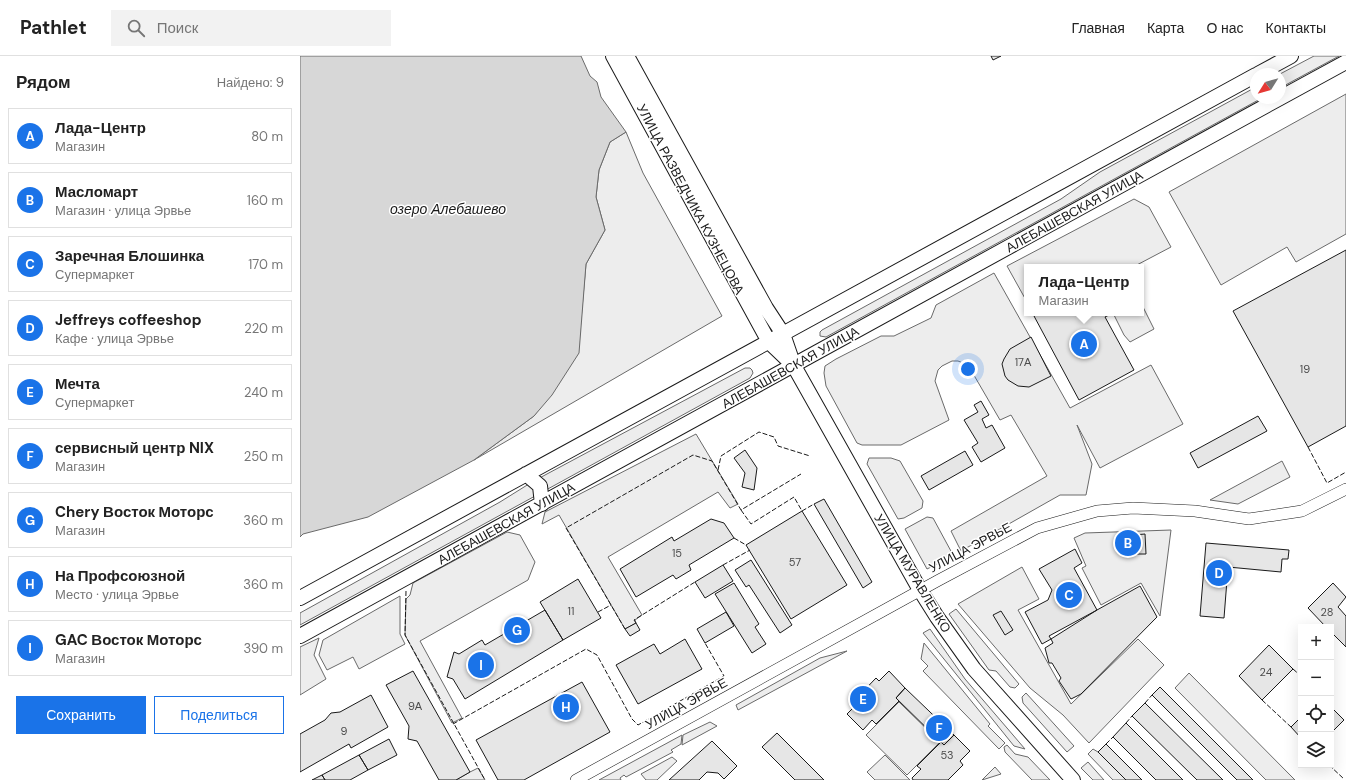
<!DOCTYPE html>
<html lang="ru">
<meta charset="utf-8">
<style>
:root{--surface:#fff;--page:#f2f2f2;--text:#222;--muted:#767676;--line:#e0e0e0;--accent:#1a73e8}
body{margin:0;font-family:"DM Sans",sans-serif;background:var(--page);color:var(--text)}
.controls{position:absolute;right:12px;bottom:12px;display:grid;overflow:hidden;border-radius:0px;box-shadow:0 4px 16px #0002}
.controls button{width:36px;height:36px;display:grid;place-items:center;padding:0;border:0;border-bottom:1px solid var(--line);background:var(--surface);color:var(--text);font:20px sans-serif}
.compass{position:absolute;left:950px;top:12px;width:36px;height:36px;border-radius:50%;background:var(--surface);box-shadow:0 4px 16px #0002;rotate:233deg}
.you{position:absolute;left:668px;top:313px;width:14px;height:14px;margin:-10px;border:3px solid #fff;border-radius:50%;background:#1a73e8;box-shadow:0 0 0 6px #1a73e833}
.badge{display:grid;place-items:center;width:26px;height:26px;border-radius:50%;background:var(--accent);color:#fff;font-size:13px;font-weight:700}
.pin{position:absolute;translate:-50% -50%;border:2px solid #fff;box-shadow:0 1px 4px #0006}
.popup{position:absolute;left:724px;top:208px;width:120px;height:52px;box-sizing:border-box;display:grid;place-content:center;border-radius:0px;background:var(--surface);filter:drop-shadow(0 1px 3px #0005);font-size:13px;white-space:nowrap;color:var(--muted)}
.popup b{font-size:15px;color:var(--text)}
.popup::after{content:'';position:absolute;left:50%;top:100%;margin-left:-8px;border:8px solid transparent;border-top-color:var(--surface)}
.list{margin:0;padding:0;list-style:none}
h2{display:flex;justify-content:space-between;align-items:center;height:52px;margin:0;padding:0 16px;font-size:17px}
h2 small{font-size:13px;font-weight:400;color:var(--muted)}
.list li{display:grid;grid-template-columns:26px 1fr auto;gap:12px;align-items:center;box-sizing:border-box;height:56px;margin:0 8px 8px;padding:0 8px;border:1px solid var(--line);border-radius:0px}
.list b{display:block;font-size:15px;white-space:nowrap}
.list p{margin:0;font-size:13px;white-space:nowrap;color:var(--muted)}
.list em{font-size:13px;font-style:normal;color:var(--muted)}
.actions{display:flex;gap:8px;padding:12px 16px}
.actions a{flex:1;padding:9px 0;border:1px solid var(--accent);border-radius:0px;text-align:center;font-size:14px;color:var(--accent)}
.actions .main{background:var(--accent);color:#fff}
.icon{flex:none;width:22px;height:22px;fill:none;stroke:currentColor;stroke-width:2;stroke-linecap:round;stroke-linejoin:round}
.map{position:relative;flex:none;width:1046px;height:724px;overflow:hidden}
header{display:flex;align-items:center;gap:24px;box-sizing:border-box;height:56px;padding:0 20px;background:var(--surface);border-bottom:1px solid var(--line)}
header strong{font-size:19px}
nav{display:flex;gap:22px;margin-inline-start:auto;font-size:14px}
.search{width:280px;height:36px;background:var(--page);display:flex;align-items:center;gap:10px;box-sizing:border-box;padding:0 14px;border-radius:0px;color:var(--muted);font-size:15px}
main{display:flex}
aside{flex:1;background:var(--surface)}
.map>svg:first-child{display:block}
</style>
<header>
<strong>Pathlet</strong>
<div class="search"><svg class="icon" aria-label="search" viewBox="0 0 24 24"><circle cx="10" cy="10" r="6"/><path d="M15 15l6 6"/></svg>Поиск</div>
<nav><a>Главная</a><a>Карта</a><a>О нас</a><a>Контакты</a></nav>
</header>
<main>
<aside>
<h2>Рядом<small>Найдено: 9</small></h2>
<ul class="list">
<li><span class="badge">A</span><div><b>Лада-Центр</b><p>Магазин</p></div><em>80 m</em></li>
<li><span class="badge">B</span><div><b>Масломарт</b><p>Магазин · улица Эрвье</p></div><em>160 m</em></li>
<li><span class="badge">C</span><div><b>Заречная Блошинка</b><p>Супермаркет</p></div><em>170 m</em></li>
<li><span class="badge">D</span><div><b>Jeffreys coffeeshop</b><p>Кафе · улица Эрвье</p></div><em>220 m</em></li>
<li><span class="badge">E</span><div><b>Мечта</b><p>Супермаркет</p></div><em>240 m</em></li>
<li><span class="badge">F</span><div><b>сервисный центр NIX</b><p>Магазин</p></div><em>250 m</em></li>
<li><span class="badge">G</span><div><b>Chery Восток Моторс</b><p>Магазин</p></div><em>360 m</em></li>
<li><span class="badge">H</span><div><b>На Профсоюзной</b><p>Место · улица Эрвье</p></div><em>360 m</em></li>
<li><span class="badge">I</span><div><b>GAC Восток Моторс</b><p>Магазин</p></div><em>390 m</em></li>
</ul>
<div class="actions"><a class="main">Сохранить</a><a>Поделиться</a></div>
</aside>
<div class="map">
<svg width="1046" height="724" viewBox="0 0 1046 724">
<rect width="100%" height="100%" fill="#fff"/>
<path fill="#ededed" stroke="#6a6a6a" d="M1014 0H1039L980 32V18Z
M956 31V42H962L526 281 520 280V276L522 274 761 143 800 116Z
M1046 38V178L996 206 987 191 921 229 869 136Z
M326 76 343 117 422 260 174 404 234 360 278 297 286 208 305 174 296 141 299 114 310 86Z
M834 143 849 151 871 191 833 211H727V246L707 210Z
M694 217 770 352 851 309 883 368 800 412 777 369 792 408 786 439H760L661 495 651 475 747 420 711 359 700 364 668 309 658 305H652L642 310 638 314 635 325 649 364 601 389H562L557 387 526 330 524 317 525 310 536 303 581 280H594L631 262 636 249Z
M841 247 854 273 830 286 824 279 813 257H841Z
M445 312H450L452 314 453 317 450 322 0 569V557L200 446 232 426Z
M396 378 438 448 430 452 418 436 308 501 342 559 335 564 336 567 325 573 259 459 242 468 245 456Z
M569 402H591L600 405 623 445 622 452 604 462 598 463 567 408Z
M982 405 990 421 938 448 910 444Z
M627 461 633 462 652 497 651 501 627 513 605 473Z
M871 474 860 560 841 527 801 549 782 512 786 510 774 482 785 477Z
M207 476 220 479 235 506 228 524 120 585 162 662 152 667 105 579 106 543 110 539 113 527Z
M722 511 739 543 718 554 771 648 838 583 864 609 789 687 763 659 730 632 658 548Z
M100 540V578L105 588 59 613 53 601 27 614 19 599 23 584Z
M656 553 719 628 715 632 710 631 696 615 689 614 649 558Z
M630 573 665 623 725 693 714 690 623 577Z
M19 582 14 599 26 623 0 639V591Z
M624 587 690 668 688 670 705 687 699 693 623 615 628 610 621 603Z
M547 595 438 654 436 649 520 602Z
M889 617 995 724H966L875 632Z
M726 637 774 690 767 696 723 647 722 641Z
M599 646 640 686 607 719 566 679Z
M410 666 417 670 382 689 383 679Z
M382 679 381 688 371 694 373 696 326 721 324 719 320 722 321 724H299Z
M707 689 715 698 728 701 750 724H732L705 696 704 691Z
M793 693 798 696 826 724H813L788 698Z
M585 699 610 724H575L567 716Z
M372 701 377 705 357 724H346L341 718Z
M788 706 804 724H793L781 712Z
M695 711 701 718 682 724Z
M178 712 185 724H156L170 716Z"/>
<path fill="#d7d7d7" stroke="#6a6a6a" d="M0 0H281L290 20 297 26 301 41 326 76 310 86 299 114 296 141 305 174 286 208 279 297 252 339 234 360 174 404 68 461 3 478 0 481Z"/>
<path fill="#e6e6e6" stroke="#1a1a1a" d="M691 0H701L693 4Z
M1046 194V370L1008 391 933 255Z
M740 257H808L809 259 805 261 834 314 779 344 734 260Z
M731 281 751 320 729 331 718 330 708 324 705 320 702 308 704 303 710 293Z
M681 345 689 359 682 363 686 372 692 369 705 392 681 406 672 391 678 387 664 364 678 356 674 349Z
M958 360 967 375 898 412 890 397Z
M445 394 457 412 454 434 442 431 445 417 434 402Z
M665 395 673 409 629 434 621 420Z
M524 443 572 526 563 532 514 448Z
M502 455 547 529 491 563 446 489Z
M411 463 424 467 434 482 389 509 391 514 376 523 373 519 336 541 320 513 372 481 374 485Z
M845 478 846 498H835L834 479Z
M906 487 989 494 988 503H982L981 516 928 511 924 562 900 560Z
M775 493 782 507 774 512 797 554 749 580 751 583 742 588 725 556 748 544 752 534 739 513Z
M451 504 492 569 480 577 449 529 446 531 435 514Z
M423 509 433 525 405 542 395 526Z
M278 523 301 562 263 584 240 546Z
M434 527 459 568 455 571 466 588 452 597 415 538Z
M1033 527 1046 541 1038 551 1046 560V591L1031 576V571H1026L1008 552Z
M840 530 857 561 781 638 771 643 759 625 761 622 752 607H749L745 592 753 587 751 583 797 554Z
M245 554 263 584 165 643 153 623 147 621 154 596 159 598 182 584 185 589Z
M701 555 713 574 705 579 693 559Z
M426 556 434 570 405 587 397 573Z
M336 567 340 574 330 580 325 573Z
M385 583 402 613 338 648 316 609 354 588 360 598Z
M969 589 993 613 962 644 939 620Z
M113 615 170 716 156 724H139L117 685 108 683 109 670 86 629Z
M589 615 605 632 596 642 599 645 576 668 572 664 563 674 547 658 556 649 553 646 576 622 579 625Z
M282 626 310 676 224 724H198L176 684Z
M860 631 953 724H937L852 639Z
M605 632 654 679 644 689 596 642Z
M71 639 88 671 51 692 49 688 0 716V678L25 664 31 657 40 656Z
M845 647 923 724H897L832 660Z
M1031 651 1044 664 1031 677Z
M1001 661V682L991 671Z
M826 667 883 724H856L813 681Z
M477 677 524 724H495L462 691Z
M654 679 670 695 660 705 663 709 648 724H613L612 722 621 713 617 710 641 686 644 689Z
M89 683 97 699 68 714 59 699Z
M412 685 437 710 424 723 418 717 407 716 399 724H369Z
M806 688 842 724H826L798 696Z
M59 699 68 714 50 724H25L22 719Z
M22 719 25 724H12Z"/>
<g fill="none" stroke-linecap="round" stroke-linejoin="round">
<g stroke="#1a1a1a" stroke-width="12">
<path id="minor" d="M276 724 639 524 737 472 797 455 833 452 895 455 949 463 1002 455 1046 433"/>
</g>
<g stroke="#1a1a1a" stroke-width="16">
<path id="major" d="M313 0 469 286 492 308
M327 0 466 252 483 278 494 310 620 534 637 561 674 613 773 724
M958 18 991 0
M980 42 1046 6
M226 418 240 430 242 448
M0 542 956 19
M0 580 980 42"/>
</g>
<use href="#minor" stroke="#fff" stroke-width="11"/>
<use href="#major" stroke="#fff" stroke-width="14"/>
<path stroke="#1a1a1a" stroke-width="1" stroke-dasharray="5 2" stroke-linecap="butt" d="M1008 391 1027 427 1046 416
M418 414 421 400 459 376 474 381 478 390 510 400
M441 454 451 468 494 441 502 455 514 448
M434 482 446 489
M423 509 450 494
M106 535 105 579 185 724
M298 556 311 549
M336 567 334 564 395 526
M325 573 266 472 393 399 412 405 441 454 501 418
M993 613 1001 620
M962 644 991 671
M845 647 852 639
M826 667 832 660
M153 668 286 593 297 599 332 663 338 669 424 620 405 587
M806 688 813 681
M1029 709 1044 723"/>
</g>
<g text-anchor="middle" stroke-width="3" stroke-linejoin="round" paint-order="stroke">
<g font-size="11" fill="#4d4d4d">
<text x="723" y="310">17А</text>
<text x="1005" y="317">19</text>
<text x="377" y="501">15</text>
<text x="495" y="510">57</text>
<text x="271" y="559">11</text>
<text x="1027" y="560">28</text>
<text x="966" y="620">24</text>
<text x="115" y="654">9А</text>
<text x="44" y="679">9</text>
<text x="647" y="703">53</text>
</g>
<g font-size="13" fill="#1a1a1a" stroke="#fff">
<text transform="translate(391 143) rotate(62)" y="5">УЛИЦА РАЗВЕДЧИКА КУЗНЕЦОВА</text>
<text transform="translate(774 155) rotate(-29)" y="5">АЛЕБАШЕВСКАЯ УЛИЦА</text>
<text transform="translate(490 311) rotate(-29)" y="5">АЛЕБАШЕВСКАЯ УЛИЦА</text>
<text transform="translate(206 467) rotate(-29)" y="5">АЛЕБАШЕВСКАЯ УЛИЦА</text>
<text transform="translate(670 491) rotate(-28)" y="5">УЛИЦА ЭРВЬЕ</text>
<text transform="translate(613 517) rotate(59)" y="5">УЛИЦА МУРАВЛЕНКО</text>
<text transform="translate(386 647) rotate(-29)" y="5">УЛИЦА ЭРВЬЕ</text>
</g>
<g font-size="14" font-style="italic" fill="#1a1a1a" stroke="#fff">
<text x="148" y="158">озеро Алебашево</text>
</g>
</g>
</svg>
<div class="controls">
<button>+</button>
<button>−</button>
<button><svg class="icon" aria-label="locate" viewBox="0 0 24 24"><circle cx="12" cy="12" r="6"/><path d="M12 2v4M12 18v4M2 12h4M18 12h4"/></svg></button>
<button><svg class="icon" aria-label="layers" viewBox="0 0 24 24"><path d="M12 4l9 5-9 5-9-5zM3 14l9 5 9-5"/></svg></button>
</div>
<svg class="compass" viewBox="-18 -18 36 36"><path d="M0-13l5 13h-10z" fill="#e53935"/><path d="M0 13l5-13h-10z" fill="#767676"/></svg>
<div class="you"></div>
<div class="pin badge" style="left:784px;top:288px">A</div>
<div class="popup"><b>Лада-Центр</b>Магазин</div>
<div class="pin badge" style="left:828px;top:487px">B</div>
<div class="pin badge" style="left:769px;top:539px">C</div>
<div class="pin badge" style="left:919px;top:517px">D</div>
<div class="pin badge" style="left:563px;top:643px">E</div>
<div class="pin badge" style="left:639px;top:672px">F</div>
<div class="pin badge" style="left:217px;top:574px">G</div>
<div class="pin badge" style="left:266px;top:651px">H</div>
<div class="pin badge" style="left:181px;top:609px">I</div>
</div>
</main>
